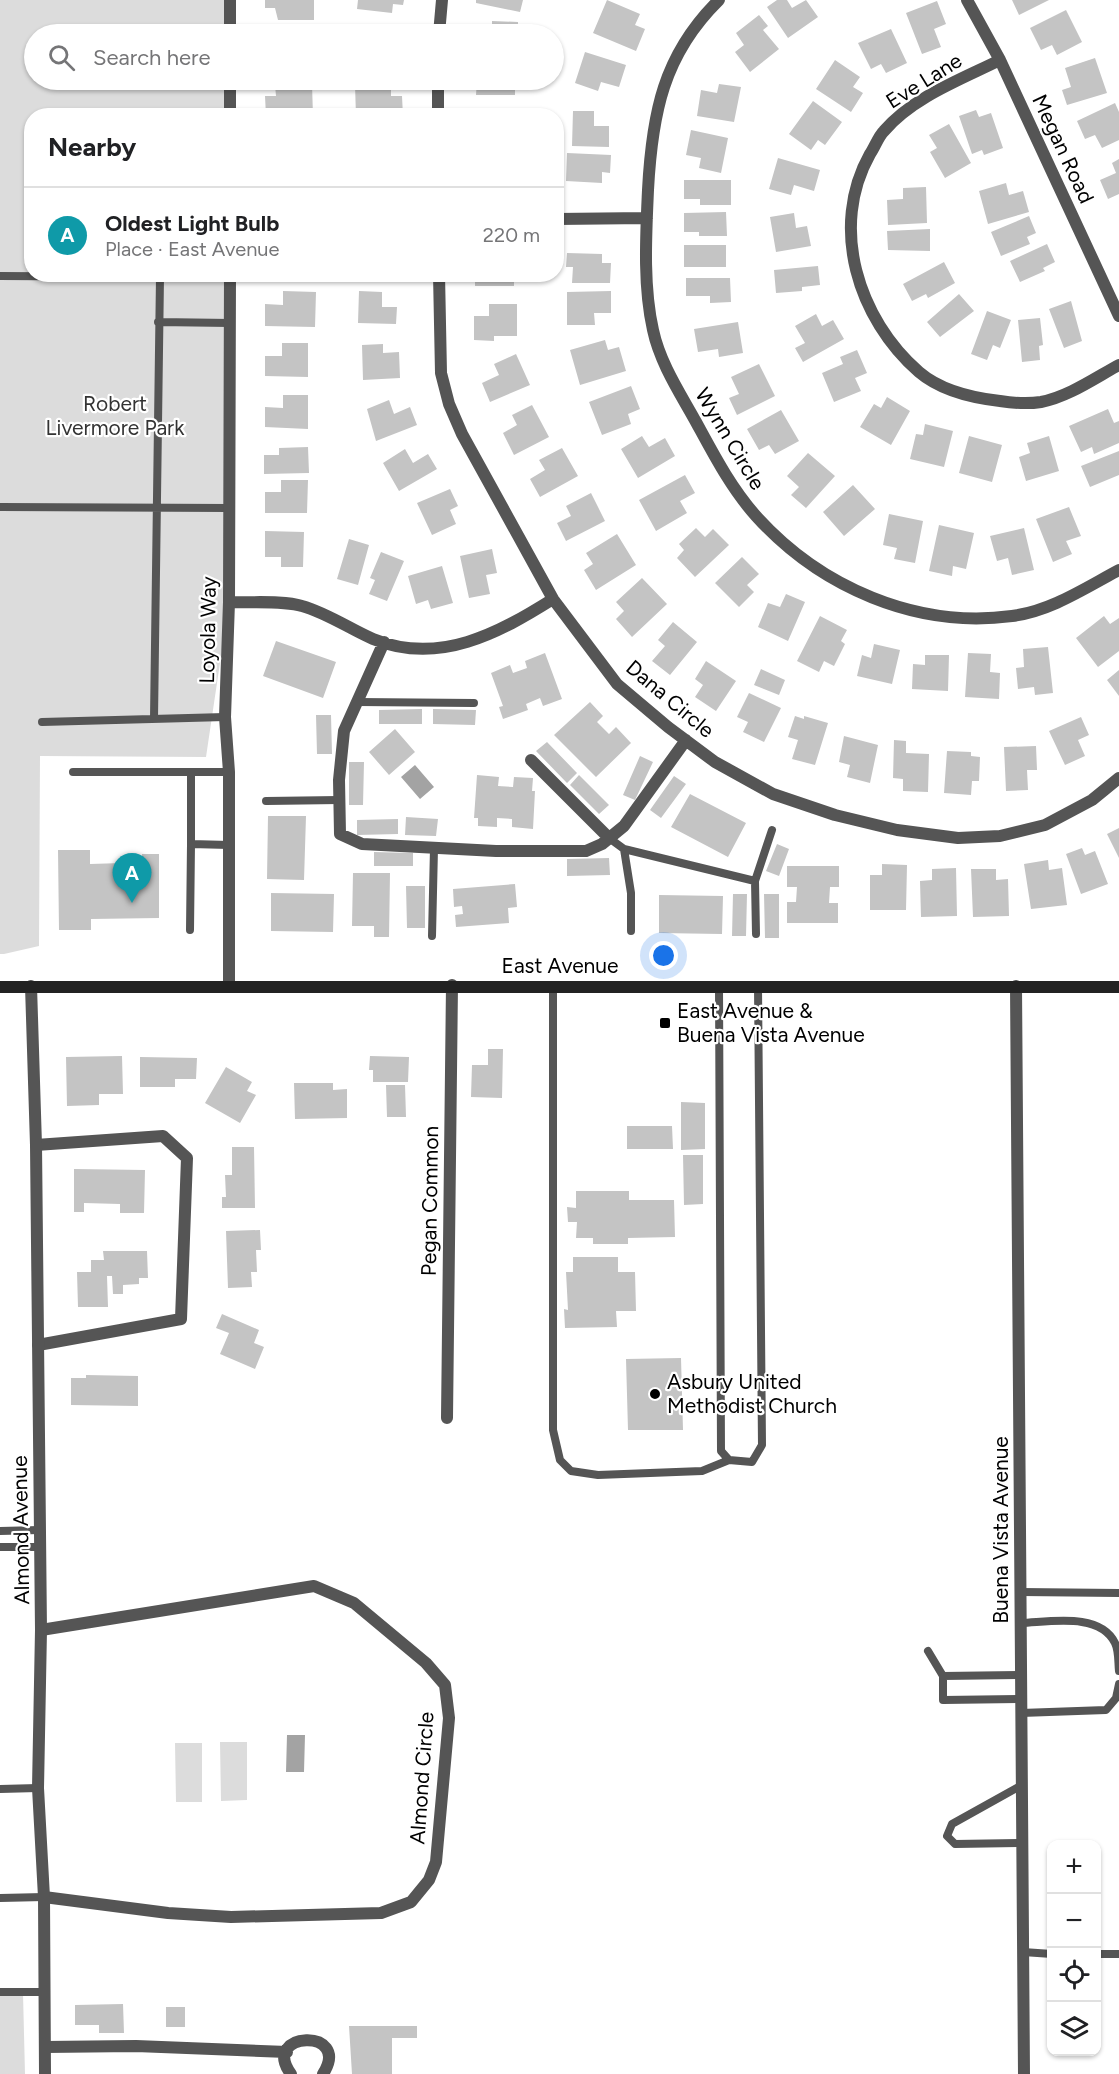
<!DOCTYPE html>
<meta charset="utf-8">
<style>
:root{--surface:#fff;--page:#f2f2f2;--text:#202124;--muted:#757577;--line:#e0e0e0;--accent:#111827}
body{margin:0;font-family:Figtree,sans-serif;background:var(--page);color:var(--text)}
.controls{position:absolute;right:18px;bottom:18px;display:grid;overflow:hidden;border-radius:12px;box-shadow:0 2px 4px #0004}
.controls button{width:54px;height:54px;display:grid;place-items:center;padding:0;border:0;border-bottom:2px solid var(--line);background:var(--surface);color:var(--text);font:30px sans-serif}
.you{position:absolute;left:664px;top:956px;width:21px;height:21px;margin:-15px;border:4px solid #fff;border-radius:50%;background:#1a73e8;box-shadow:0 0 0 9px #1a73e833}
.badge{display:grid;place-items:center;width:39px;height:39px;border-radius:50%;background:var(--accent);color:#fff;font-size:20px;font-weight:700}
.pin{position:absolute;translate:-50% -50px;filter:drop-shadow(0 2px 3px #0008)}
.pin::after{content:'';position:absolute;top:32px;width:21px;height:18px;background:inherit;clip-path:polygon(0 0,100% 0,50% 100%)}
.list{margin:0;padding:0;list-style:none}
h2{display:flex;justify-content:space-between;align-items:center;height:78px;margin:0;padding:0 24px;font-size:26px}
h2 small{font-size:20px;font-weight:400;color:var(--muted)}
.list li{display:grid;grid-template-columns:39px 1fr auto;gap:18px;align-items:center;box-sizing:border-box;height:96px;padding:0 24px;border-top:2px solid var(--line)}
.list b{display:block;font-size:22px;white-space:nowrap}
.list p{margin:0;font-size:20px;white-space:nowrap;color:var(--muted)}
.list em{font-size:20px;font-style:normal;color:var(--muted)}
.icon{flex:none;width:33px;height:33px;fill:none;stroke:currentColor;stroke-width:2;stroke-linecap:round;stroke-linejoin:round}
.map{position:relative;flex:none;width:1119px;height:2074px;overflow:hidden}
.search{position:absolute;background:var(--surface);box-shadow:0 2px 4px #0004;left:24px;top:24px;width:540px;height:66px;display:flex;align-items:center;gap:15px;box-sizing:border-box;padding:0 21px;border-radius:33px;color:var(--muted);font-size:22px}
.panel{position:absolute;background:var(--surface);box-shadow:0 2px 4px #0004;left:24px;top:108px;width:540px;height:174px;border-radius:24px}
.map>svg:first-child{display:block}
</style>
<div class="map">
<svg width="1119" height="2074" viewBox="0 0 1119 2074">
<rect width="100%" height="100%" fill="#fff"/>
<path fill="#dcdcdc" d="M0 0H230V34H34V80H230V115L32 116V274L230 275 229 602 206 757 40 756 39 946 4 954H0Z
M220 1742H247V1800L221 1801Z
M175 1743H202V1802H176Z
M0 1993H23L25 2074H0Z"/>
<path fill="#a3a3a3" d="M415 765 434 787 420 799 401 777Z
M287 1735H305L304 1772H286Z"/>
<path fill="#c4c4c4" d="M265 0H314V20H278L275 8H265Z
M358 0H404L403 5 393 4 392 13 357 9Z
M476 0H523L520 12 476 3Z
M607 0 640 14 635 25 645 29 636 51 593 33Z
M777 0H787L792 8 806 0 818 17 788 38 767 7Z
M1012 0H1049L1019 15Z
M937 1 946 24 934 29 941 47 922 54 906 13Z
M1066 10 1082 42 1057 55 1052 45 1041 50 1030 28Z
M759 15 768 26 763 30 779 49 750 72 735 52 744 45 736 33Z
M492 21 518 22V34H475V26H492Z
M891 29 907 63 886 73 881 64 871 69 858 43Z
M585 52 626 65 619 87 601 82 598 91 575 83Z
M1095 58 1107 93 1067 105 1062 90 1071 87 1065 68Z
M835 60 860 77 853 87 863 93 851 112 816 89Z
M477 80H515V95H476Z
M312 84 313 116H266L265 96H276L275 85Z
M391 84V96H402L403 116H356L355 85Z
M719 84 741 87 734 122 697 116 701 90 717 93Z
M813 101 842 122 825 145 818 140 811 150 789 134Z
M1115 103 1119 112V140L1102 148 1095 135 1085 139 1077 121Z
M976 110 979 117 991 113 1003 148 984 155 982 150 972 154 959 116Z
M573 111H594V126H609V147L572 146Z
M949 124 971 163 945 178 930 152 937 148 929 135Z
M691 130 728 138 721 173 699 168 701 158 686 155Z
M567 153 611 155 610 173 602 172V183L566 181Z
M778 158 820 170 814 191 794 185 791 195 769 189Z
M1119 159V194L1108 199 1100 180 1116 173 1112 163Z
M684 180H731V205H700V199H684Z
M1006 183 1009 195 1023 191 1029 212 988 224 979 191Z
M926 187 927 223 888 225 887 200 903 199V188Z
M726 212 727 236H699V232H684V213Z
M794 213 796 228 807 226 811 246 776 252 770 217Z
M1029 216 1036 233 1027 237 1030 244 1001 256 991 232Z
M930 229V251L888 250 887 231Z
M1047 244 1055 262 1043 268 1045 271 1020 282 1010 261Z
M684 245H726V267H684Z
M567 253 602 254V263H611L610 283H572L573 267H566Z
M944 262 955 283 928 298 926 294 912 301 903 284Z
M818 266 820 285 802 287V291L776 293 774 270Z
M475 274H514V286H475Z
M686 278H730L731 302 710 303V296H686Z
M283 291 316 292 315 327 265 326V304L283 305Z
M359 291 382 292V307H397L396 324 358 323Z
M611 291V313H594L595 325H567V292Z
M959 294 974 311 940 337 927 322Z
M1071 301 1082 341 1064 348 1049 309Z
M489 304H517V336H494V341L474 340V316H489Z
M987 311 1011 320 1000 348 993 345 987 360 971 354Z
M816 314 822 326 833 320 844 339 803 362 795 348 805 343 795 326Z
M1040 318 1043 345 1039 346 1040 360 1022 362 1018 320Z
M738 322 743 353 719 357 718 349 698 352 694 329Z
M605 340 608 350 619 347 626 371 580 385 570 350Z
M282 343H308V377L265 376V356H282Z
M383 344V353L399 352 400 378 363 380 362 345Z
M857 350 867 373 855 378 861 391 834 402 822 373 843 364 840 357Z
M516 354 530 385 490 402 482 383 499 375 494 364Z
M759 364 775 396 737 415 729 398 739 394 731 377Z
M631 386 640 409 628 414 631 424 602 435 589 402Z
M283 395H308V429L265 427V407L283 408Z
M887 397 910 411 891 445 860 427 874 404 881 408Z
M389 400 394 414 410 407 417 425 376 441 367 409Z
M532 405 549 437 514 455 503 433 517 425 512 415Z
M1108 409 1114 423 1119 421V443L1094 454 1092 447 1081 452 1069 426Z
M781 410 799 441 775 454 769 445 759 450 747 429Z
M925 424 953 431 944 467 910 459 916 434 923 435Z
M642 436 649 447 665 438 675 456 638 478 621 449Z
M969 436 1002 445 992 482 959 473Z
M1049 436 1059 471 1026 481 1019 457 1030 453 1027 443Z
M308 447 309 473 264 474V455H279V448Z
M562 448 578 476 540 497 530 479 545 470 539 460Z
M405 449 413 463 428 454 437 469 399 491 383 463Z
M1119 451V475L1090 487 1081 466Z
M808 453 835 476 806 508 791 495 799 487 787 476Z
M685 475 695 493 680 501 687 513 656 531 639 500Z
M281 480H308L307 513H265V492H281Z
M853 485 875 509 844 536 823 512Z
M450 489 458 506 450 510 456 524 432 535 417 503Z
M591 493 605 521 566 541 557 523 571 516 566 506Z
M1069 507 1081 536 1066 541 1072 554 1053 562 1036 519Z
M889 514 923 521 915 563 894 559 897 548 883 545Z
M939 525 974 533 966 569 953 566 952 576 929 571Z
M696 528 705 537 713 529 729 545 695 577 677 558 684 550 679 544Z
M1024 528 1034 570 1012 575 1008 558 997 561 990 536Z
M265 531 304 532 303 567H281V557H265Z
M617 534 636 565 596 590 584 570 593 564 586 553Z
M349 539 369 545 358 585 337 579Z
M492 549 497 573 486 575 490 594 469 598 460 556Z
M381 552 404 561 387 601 369 594 375 580 370 578Z
M742 557 759 574 747 585 754 592 739 607 715 583Z
M442 566 453 603 431 609 428 600 416 604 408 576Z
M642 578 667 604 632 637 616 619 624 611 616 602Z
M786 594 805 602 788 641 758 627 768 603 780 607Z
M820 616 847 630 841 641 845 644 834 666 824 661 819 672 797 661Z
M1104 616 1110 624 1119 618V651L1098 667 1076 638Z
M673 622 697 642 670 675 652 661 665 646 658 640Z
M276 641 336 662 323 698 263 676Z
M874 644 900 650 892 684 857 676 862 655 871 658Z
M1048 647 1053 693 1035 695 1034 687 1018 689 1016 668 1024 667 1023 649Z
M545 653 562 699 543 706 540 698 526 704 528 710 503 719 499 707 503 706 491 673 510 665 513 673 527 668 525 661Z
M968 653 991 654 990 672 1000 673 999 699 965 697Z
M925 655H949L948 691 912 689 913 664 925 665Z
M706 661 736 681 716 711 695 697 703 685 695 679Z
M761 669 785 680 779 695 754 685Z
M1119 670V696L1107 680Z
M749 693 781 708 764 742 743 732 748 722 737 717Z
M590 702 603 716 597 722 609 734 616 727 631 743 596 777 554 735Z
M422 709V724H379V710Z
M433 709 476 710 475 725 433 724Z
M316 715H331L332 754H317Z
M795 716 804 719V716L828 723 815 765 792 759 798 740 788 737Z
M1081 717 1089 735 1078 740 1085 756 1065 765 1049 731Z
M395 729 415 752 389 775 369 752Z
M844 736 878 745 870 783 847 777 850 765 839 762Z
M894 740 906 741V753L929 754 928 792 903 791V779L893 778Z
M547 742 577 773 567 783 536 751Z
M1036 746 1037 770H1027L1028 790 1006 791 1004 747Z
M947 751 971 752V756L980 757 979 781H972L971 795 944 793Z
M640 756 653 762 635 800 623 795Z
M349 762H364L363 805H349Z
M477 775 499 777 498 786 513 787 514 777 533 778 532 791H535L533 829 512 827V819L497 818V827L478 826V818H474Z
M579 775 609 805 599 814 570 785Z
M674 776 686 784 661 818 650 810Z
M690 794 746 823 728 857 671 827Z
M268 816H306L304 880 267 879Z
M406 817 438 819 436 836 405 835Z
M398 819V834L357 835V820Z
M1119 828V858L1107 834Z
M777 844 789 849 779 876 766 871Z
M1082 848 1085 855 1095 851 1108 884 1081 894 1066 854Z
M58 850H90V864L122 863V876H134V884H142V854H159V918L91 919V930H59Z
M374 852 413 853V866H374Z
M609 858 610 875 567 876V859Z
M1048 860 1049 870 1062 868 1067 905 1031 909 1024 864Z
M882 864 907 865 906 910H870V875H882Z
M787 866H839V887H830L829 903H838V923H787V902H796L797 887H787Z
M956 868 957 916 921 917 920 881 932 880V869Z
M971 869H996V880L1008 879 1009 916 973 917Z
M353 873H390L389 937H374V926H352Z
M515 884 517 907 508 908 509 923 456 927 455 915 463 914 462 906 454 907 453 889Z
M406 886H425V928H407Z
M271 893 334 894 333 932 271 931Z
M733 894H747L746 936H732Z
M764 894H779V938H765Z
M659 895 723 896 722 934 659 933Z
M488 1049H503L502 1098 471 1097 472 1065H488Z
M122 1056 123 1094H99V1105L67 1106 66 1057Z
M370 1056 409 1057 408 1082H373V1070H369Z
M140 1057 197 1058 196 1079H175V1087H140Z
M226 1067 252 1082 247 1091 256 1095 240 1123 205 1103Z
M294 1083H333V1090L347 1089V1118L295 1119Z
M386 1085H405L406 1117H387Z
M681 1102 705 1103V1149L681 1150Z
M627 1126H672L673 1149H627Z
M232 1147H254L255 1208H222V1197H226L225 1175H232Z
M683 1155H703V1204L684 1205Z
M74 1169 145 1170 144 1213H120V1204L84 1203V1212H74Z
M576 1191H629V1200H674L675 1237 628 1238V1244H593V1238H576L577 1222H568L567 1207 576 1208Z
M260 1230 261 1250H256L257 1272H251L252 1287 228 1288 226 1231Z
M103 1251H147L148 1278H139V1284L123 1285V1294H113L112 1276H107L108 1307H78L77 1272H91V1260H104Z
M573 1257H618V1272H635L636 1311H616L617 1327 565 1328 564 1309 568 1310 566 1272H573Z
M222 1314 259 1330 254 1343 264 1347 255 1369 220 1354 229 1333 216 1328Z
M681 1358 683 1430H628L626 1359Z
M86 1375 138 1376V1406L71 1405V1378H86Z
M123 2004 124 2033H99V2025H75V2005Z
M166 2007H185V2027H166Z
M349 2026H417V2038H392V2074H352Z"/>
<g fill="none" stroke-linecap="round" stroke-linejoin="round">
<path stroke="#555" stroke-width="8" d="M0 276 160 277 154 719
M158 322 230 323
M0 507 229 508
M358 702 474 703
M42 722 225 717
M73 772H191
M266 801 339 800
M609 838 624 849 755 881
M191 844V772H229
M624 849 631 893V931
M190 930 191 844 229 845
M756 934 755 881 772 830
M432 936 434 848
M553 985V1430L560 1460 571 1471 598 1475 702 1471 729 1460
M719 986 721 1451 729 1460 752 1462 762 1445 758 986
M0 1531 40 1530
M0 1547H40
M1021 1592 1119 1593
M1021 1623C1050 1622 1100 1612 1115 1643 1119 1651 1118 1662 1119 1671
M928 1651 943 1676V1700L1021 1699
M943 1676 1021 1675
M1021 1713 1106 1710 1116 1698 1119 1684
M1022 1785 952 1824 947 1836 955 1844 1022 1843
M0 1789 38 1788
M0 1898 44 1897
M1023 1952 1052 1954
M1096 1954H1119
M0 1992H45"/>
<path stroke="#555" stroke-width="12" d="M719 0C663 55 652 114 648 190 646 235 643 286 653 330 660 363 680 393 696 422 714 455 731 488 756 516 820 587 916 629 1012 616 1051 611 1085 588 1119 570
M967 0 1000 60 1119 316
M230 34V0
M439 34 442 0
M1000 60C962 79 913 97 884 131 878 137 875 147 870 154 829 227 858 319 919 372 940 390 973 398 1000 401 1013 403 1028 404 1041 402 1068 397 1095 378 1119 365
M438 80V116
M230 116V80
M556 219 647 218
M439 274 441 373 449 404 462 434 553 599 617 684 668 727 715 762 773 794 835 815 897 830 958 838 1000 836 1045 825 1092 800 1119 778
M229 602C250 603 283 600 302 606 327 613 350 629 373 639 439 666 499 633 553 599
M384 642 344 731 339 780 340 834 362 844 496 851H586L602 844 624 826 686 740
M531 760 609 838
M229 986V772L225 717 229 602 230 274
M36 1145 163 1136 187 1158 181 1319 38 1345
M447 1418 452 985
M41 1630 314 1586 354 1603 426 1663 445 1685 449 1718 436 1862 429 1880 411 1902 381 1913 231 1917 168 1913 44 1897
M45 2047 136 2046 287 2052
M291 2074C259 2031 353 2027 323 2074"/>
<path stroke="#555" stroke-width="12" d="M31 986 36 1145 41 1630 38 1788 44 1897 45 2074
M1016 986 1024 2074"/>
<path stroke="#222" stroke-width="12" d="M0 987H1119"/>
</g>
<g fill="#000" stroke="#fff" stroke-width="2">
<rect x="659" y="1017" width="12" height="12" rx="3"/>
<circle cx="655" cy="1394" r="6"/>
</g>
<g text-anchor="middle" stroke-width="4.5" stroke-linejoin="round" paint-order="stroke">
<g font-size="21" fill="#000" stroke="#fff">
<text transform="translate(924 81) rotate(-32)" y="7">Eve Lane</text>
<text transform="translate(1063 149) rotate(65)" y="7">Megan Road</text>
<text transform="translate(730 439) rotate(59)" y="7">Wynn Circle</text>
<text transform="translate(208 630) rotate(-89)" y="7">Loyola Way</text>
<text transform="translate(670 699) rotate(40)" y="7">Dana Circle</text>
<text x="560" y="973">East Avenue</text>
<text transform="translate(430 1201) rotate(-89)" y="7">Pegan Common</text>
<text transform="translate(21 1530) rotate(-91)" y="7">Almond Avenue</text>
<text transform="translate(1001 1530) rotate(-90)" y="7">Buena Vista Avenue</text>
<text transform="translate(422 1778) rotate(-86)" y="7">Almond Circle</text>
</g>
<g font-size="21" fill="#333" stroke="#fff">
<text x="115" y="411">Robert<tspan x="115" dy="24">Livermore Park</tspan></text>
</g>
<g font-size="21" fill="#000" stroke="#fff" text-anchor="start">
<text x="677" y="1018">East Avenue &amp;<tspan x="677" dy="24">Buena Vista Avenue</tspan></text>
<text x="667" y="1389">Asbury United<tspan x="667" dy="24">Methodist Church</tspan></text>
</g>
</g>
</svg>
<div class="controls">
<button>+</button>
<button>−</button>
<button><svg class="icon" aria-label="locate" viewBox="0 0 24 24"><circle cx="12" cy="12" r="6"/><path d="M12 2v4M12 18v4M2 12h4M18 12h4"/></svg></button>
<button><svg class="icon" aria-label="layers" viewBox="0 0 24 24"><path d="M12 4l9 5-9 5-9-5zM3 14l9 5 9-5"/></svg></button>
</div>
<div class="you"></div>
<div class="pin badge" style="left:132px;top:903px;background:#0f9aa8">A</div>
<div class="search"><svg class="icon" aria-label="search" viewBox="0 0 24 24"><circle cx="10" cy="10" r="6"/><path d="M15 15l6 6"/></svg>Search here</div>
<section class="panel">
<h2>Nearby<small></small></h2>
<ul class="list">
<li><span class="badge" style="background:#0f9aa8">A</span><div><b>Oldest Light Bulb</b><p>Place · East Avenue</p></div><em>220 m</em></li>
</ul>
</section>
</div>
